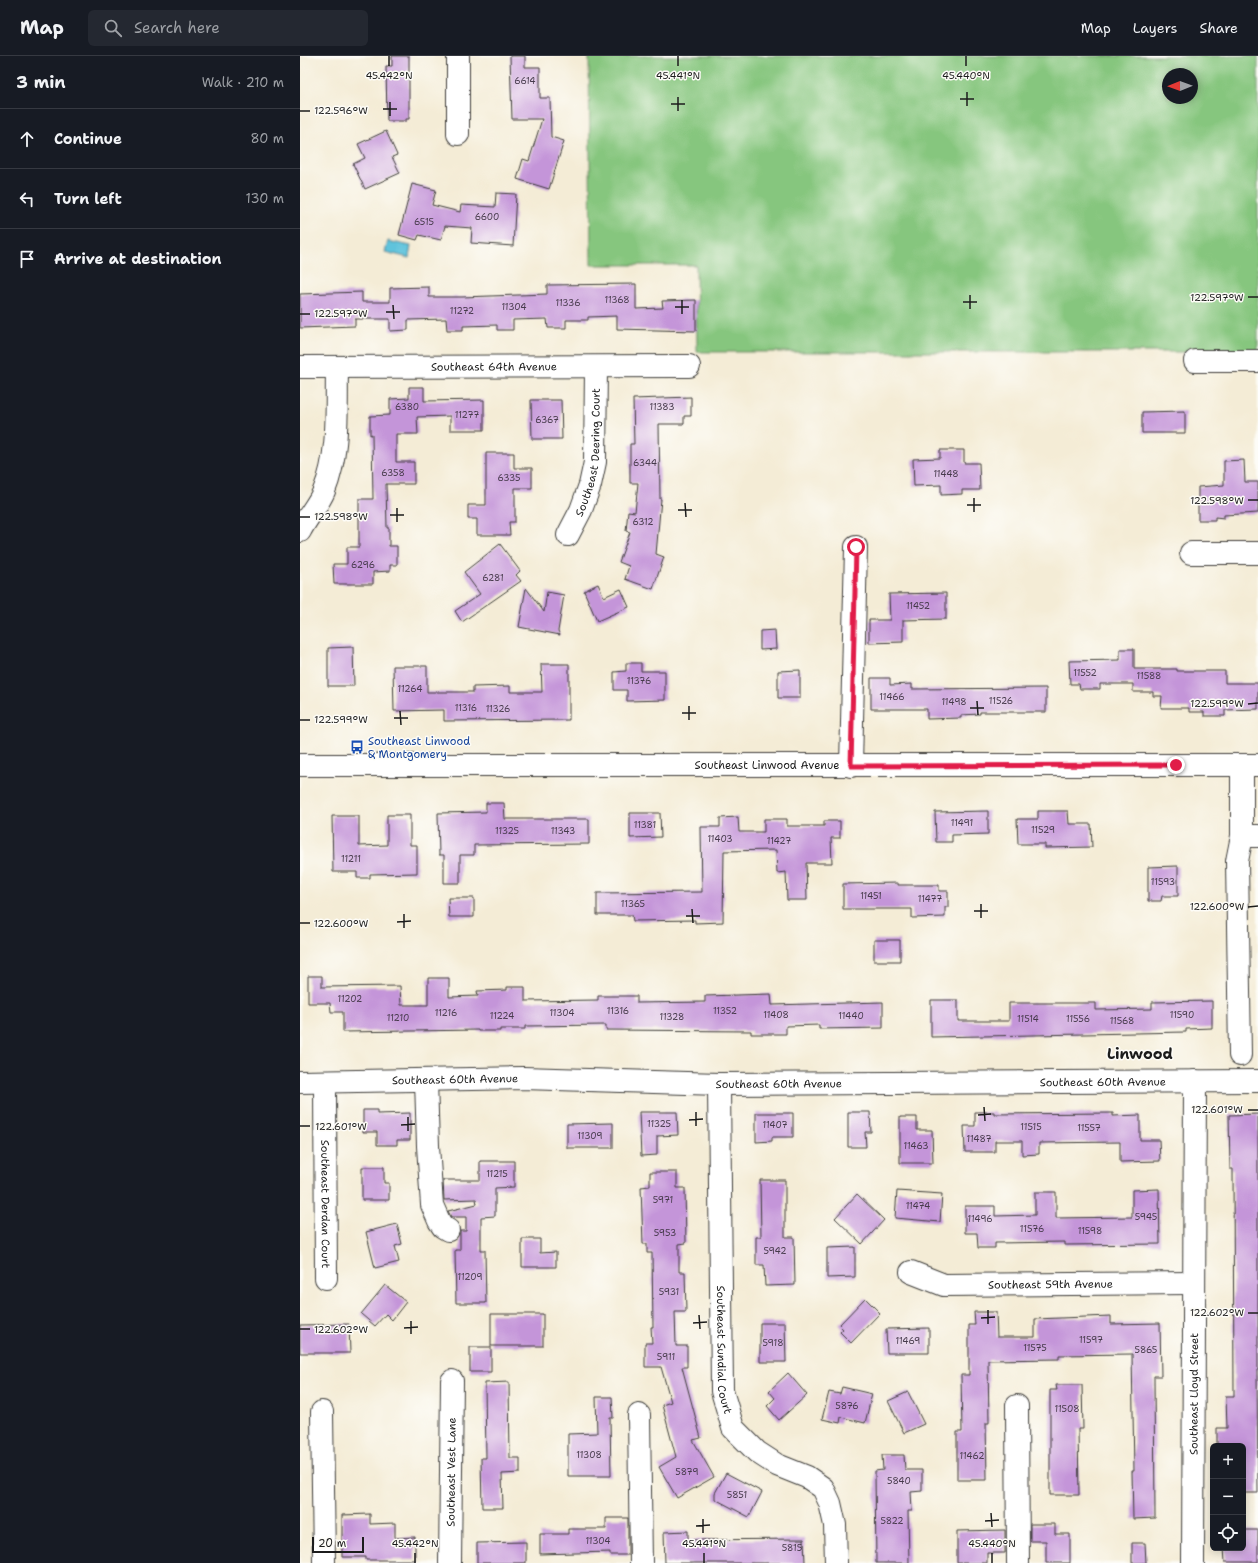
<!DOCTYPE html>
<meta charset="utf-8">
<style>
:root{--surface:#171b24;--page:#242831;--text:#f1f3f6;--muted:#9ea1a6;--line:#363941}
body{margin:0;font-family:"Shantell Sans",sans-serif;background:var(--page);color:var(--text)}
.controls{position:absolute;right:12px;bottom:12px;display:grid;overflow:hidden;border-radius:6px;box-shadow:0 2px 10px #0003}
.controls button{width:36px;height:36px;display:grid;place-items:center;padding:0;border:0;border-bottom:1px solid var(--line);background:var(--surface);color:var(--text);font:20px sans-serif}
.compass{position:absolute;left:862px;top:12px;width:36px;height:36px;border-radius:50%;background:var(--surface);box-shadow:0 2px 10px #0003;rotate:269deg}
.scale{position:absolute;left:12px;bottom:10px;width:52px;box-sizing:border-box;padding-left:4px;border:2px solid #1c1c1c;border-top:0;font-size:11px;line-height:14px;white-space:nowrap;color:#1c1c1c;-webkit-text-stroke:3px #fdfcf7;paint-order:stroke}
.stop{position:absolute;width:12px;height:12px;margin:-9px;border:3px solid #e11d48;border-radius:50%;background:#fff}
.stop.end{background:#e11d48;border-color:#fff;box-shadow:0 1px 4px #0008}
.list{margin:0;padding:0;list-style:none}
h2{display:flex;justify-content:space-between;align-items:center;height:52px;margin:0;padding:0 16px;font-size:17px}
h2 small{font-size:13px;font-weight:400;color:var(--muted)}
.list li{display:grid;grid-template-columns:26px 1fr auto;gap:12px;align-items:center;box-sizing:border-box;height:60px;padding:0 16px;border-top:1px solid var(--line)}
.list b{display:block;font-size:15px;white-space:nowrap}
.list em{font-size:13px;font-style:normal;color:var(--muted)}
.icon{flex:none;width:22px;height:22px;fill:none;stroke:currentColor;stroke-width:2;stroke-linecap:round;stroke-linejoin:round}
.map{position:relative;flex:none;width:958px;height:1507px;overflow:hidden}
header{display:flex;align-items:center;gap:24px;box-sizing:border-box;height:56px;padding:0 20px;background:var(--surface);border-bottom:1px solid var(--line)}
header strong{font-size:19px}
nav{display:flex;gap:22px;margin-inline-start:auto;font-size:14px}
.search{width:280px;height:36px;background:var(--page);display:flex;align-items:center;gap:10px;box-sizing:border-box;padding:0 14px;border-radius:6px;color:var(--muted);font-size:15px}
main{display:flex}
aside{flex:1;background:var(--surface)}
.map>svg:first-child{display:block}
</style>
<header>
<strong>Map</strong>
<div class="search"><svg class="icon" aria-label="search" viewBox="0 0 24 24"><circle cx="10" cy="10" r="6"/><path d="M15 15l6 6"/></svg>Search here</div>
<nav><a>Map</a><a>Layers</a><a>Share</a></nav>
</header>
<main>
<aside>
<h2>3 min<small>Walk · 210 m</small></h2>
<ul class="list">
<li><svg class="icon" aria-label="ahead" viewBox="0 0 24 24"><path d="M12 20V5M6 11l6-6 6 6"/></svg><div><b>Continue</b></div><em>80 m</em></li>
<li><svg class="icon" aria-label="left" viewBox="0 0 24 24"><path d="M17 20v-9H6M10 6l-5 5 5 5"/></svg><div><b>Turn left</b></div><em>130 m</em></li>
<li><svg class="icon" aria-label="arrive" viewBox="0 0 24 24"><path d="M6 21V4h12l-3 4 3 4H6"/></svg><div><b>Arrive at destination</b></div></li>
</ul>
</aside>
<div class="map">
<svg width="958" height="1507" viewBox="0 0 958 1507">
<rect width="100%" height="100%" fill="#fdfcf7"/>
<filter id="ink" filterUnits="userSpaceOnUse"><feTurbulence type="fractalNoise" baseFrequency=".025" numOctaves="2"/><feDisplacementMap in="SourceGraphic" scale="8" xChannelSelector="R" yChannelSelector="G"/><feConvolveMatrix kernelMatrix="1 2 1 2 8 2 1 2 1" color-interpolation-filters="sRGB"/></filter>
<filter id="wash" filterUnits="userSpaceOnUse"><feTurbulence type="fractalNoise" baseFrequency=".012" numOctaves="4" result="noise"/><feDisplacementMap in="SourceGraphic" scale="16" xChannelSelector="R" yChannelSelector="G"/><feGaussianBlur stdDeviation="0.9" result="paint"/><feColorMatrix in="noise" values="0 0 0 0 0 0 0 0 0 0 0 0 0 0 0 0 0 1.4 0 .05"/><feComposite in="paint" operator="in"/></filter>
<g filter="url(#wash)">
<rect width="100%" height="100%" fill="#f4ecd6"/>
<path fill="#86c67e" stroke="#51714d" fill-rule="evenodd" d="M289 0H958V296H397L396 209H291ZM868 18H892V42H868Z"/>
<path fill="#5fc3dc" stroke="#3e707c" d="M88 185 111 190 109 202 85 196Z"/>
<g id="blocks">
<path fill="#c495d9" d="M92 0H109V63H106V65H87L86 10H92Z
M210 0H225V11H240V42H250L251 81 264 85 249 133 217 123 223 103 229 105 242 63H212Z
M86 75 97 99 92 101 100 117 65 133 53 108 65 102 58 88Z
M112 128 136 134 132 149 160 156 161 149 195 151 196 137 216 138 213 190 171 187 172 172 145 170 141 184 119 179 117 184 99 179Z
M336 228V253L363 252 362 245 396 244V275L317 273V260L288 261V264H266V272H248L247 263 213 264V274H197V269L163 270V274H147L146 263 108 264V274L90 275V263H55V270L0 272V238L62 236V246H90V232L129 231V241H162L247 238V229Z
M109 331H124V345L184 344V374H150V360L117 361 118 378H96V406H114V428H86L87 472H89V490H97V509H90V515L73 516V528H34L33 508H47V491H59V443H73L72 378 70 379V360L90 359V343L109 342Z
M391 341V360H384V368H359L360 443H361L356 498 364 501 353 533 325 523 329 510 319 506 330 476 326 475 328 455 335 456 338 427H330V388H334L333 343Z
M231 344H261L262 383H232Z
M885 355V377H842V356Z
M640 394H664V407H679L680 434H662V438L641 439V429L614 430 613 403 640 402Z
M186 397H214V412H232V432H215V466H209L210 479H177V463H168V449H186Z
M944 404 945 426H958V457L924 459V462L915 461V464H898V431L924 429V405Z
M200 488 220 515 216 519 221 525 162 566 155 555 180 538 164 516Z
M298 528 304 541 321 533 329 551 297 565 284 535Z
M226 532 244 556 247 536 264 539 258 575 260 579 219 571Z
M646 537V563L603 564V586L569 587V564H590L589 538Z
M475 574 476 593 460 594V575Z
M53 591 54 630H28V592Z
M820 593H834V613H877V615H925V627H958V653L925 654V660H904V656H889V652H861L862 640H853V636H833V628H800V633H780L779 628H770L769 605 820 604Z
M326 607H341V615H365V644L327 645V634H314V616L326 615Z
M241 608H269V664L144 665V654L94 655 93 610H127V636H173V631L210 630V636H242Z
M500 614V642H478V615Z
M571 622H590V629L612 628V633L746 632V656H680V658L661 659V662L627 663V653H571Z
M186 747H204L205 763H289V788L174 789V799H160V827H144V799H139L138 757 186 756Z
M688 755V778L652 779V786H636L635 756Z
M738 755H768L769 768H791L792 791 745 792V788H718L717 763H738Z
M330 757H360L361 781 330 782Z
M87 759H110V789H117V817L70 818V822H57V816H33L32 760H59V790L87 789Z
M438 761 439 776H464V763H487V770H524V765H540V782H531L532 807H506L507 844H487L486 816 477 817 476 794 424 795 423 866 395 867V864L333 865 332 859H297V837L402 836 401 771H420V762Z
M878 810V840H862L861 845H848V811Z
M598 827V829H639V835H648V851H645V861L612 862V853H543V828Z
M148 842H174V861H149Z
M574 884H600V905H574Z
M8 920H22V931L100 930 101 949H128V922H149V941L178 940 177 935 207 934V931H225V945L298 944V940H337V947L405 946V940L471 938 472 949 583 946V972L519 973V969L486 970V978H451V975L306 974V969L225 970V973H200V975H178V974L43 976V956H31L30 947H8Z
M631 944H658V965H709V947H796V954L852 953V946L912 945V972L886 973V976L631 981Z
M63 1054H77V1058L110 1057V1084H97V1089H77V1076H63Z
M339 1056H377L378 1079 357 1080V1099L341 1100Z
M548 1056H570L571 1076H565L566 1091H548Z
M675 1056H694V1058L813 1057V1060L840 1059V1084H859L860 1105 820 1106V1086L739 1087V1098L722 1099V1085H695V1096H665L664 1070H675Z
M456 1057H493V1081H472V1085L456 1086Z
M958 1058V1314H957L958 1437H943V1389H917V1372H927L926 1340H934L933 1113H930L929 1059Z
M600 1061H617V1074H632L633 1107H600Z
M313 1067V1092H267V1068Z
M180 1105H214V1131L195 1132V1160L181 1161V1194H185L186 1247H156L155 1194H160V1175H166V1161H151L148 1155 177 1148 176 1143 144 1144 143 1124H180Z
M62 1111H84V1127H89V1144H62Z
M350 1116H377V1132H385L386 1187 379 1188V1216H385L386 1256H375L376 1290H387V1311H382L401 1382 393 1384 414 1421 377 1442 359 1411 376 1401 362 1349 371 1346 361 1311H345V1287H352L351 1271H353L352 1197H347V1188H343L341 1131 350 1130Z
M460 1124H485V1181H494L495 1229 465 1230 464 1209H456V1181H461Z
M859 1133 860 1188 765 1189V1186L695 1187V1192H678L677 1177H665V1150H695V1160L735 1159V1136H756V1162L832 1161V1134Z
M597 1135 642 1138 640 1166 595 1162Z
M557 1138 584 1164 562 1188 535 1162Z
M97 1168 102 1188 95 1190 99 1206 75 1212 66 1176Z
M222 1183H240V1197L256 1196V1211H222Z
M555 1191V1221L527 1222V1192Z
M85 1229 106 1246 92 1264 86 1258 75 1270 61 1258Z
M565 1242 580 1257 551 1287 540 1276 543 1273 539 1269Z
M674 1256H696L697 1281H735V1263L811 1260V1268L860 1267 861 1320H854L855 1462 833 1463 832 1415H834L832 1298 759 1299V1303L688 1304 689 1367H686L687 1424H657V1376H662L661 1319H669V1269H675Z
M191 1258H243V1290H191Z
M460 1267H485L486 1306H460Z
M49 1268 50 1297H0V1269Z
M629 1272V1297H587L586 1273Z
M170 1291H191V1316H170Z
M488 1317 507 1339 479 1364 467 1350 475 1342 469 1335Z
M209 1326 210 1402H220V1417L202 1418 203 1452H182L181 1402H186L185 1327Z
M756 1329H782L783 1373H778L779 1439H750V1334H757Z
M542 1331 572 1338 565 1367 541 1361 540 1367 522 1363 529 1336 540 1338Z
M608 1336 624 1368 604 1377 588 1345Z
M296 1341H312L313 1362H310L311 1420H268V1378L297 1377Z
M582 1399H604L605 1414H622V1435L611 1436 612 1455H608L609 1507H576L575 1415 583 1414Z
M426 1417 462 1436 449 1461 415 1443V1437Z
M70 1458V1468L95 1467V1482L115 1481V1504H66V1501H42V1459Z
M306 1462H328V1499H310V1496L240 1498V1478H268V1473H306Z
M730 1468H755V1478H770V1507H746V1485H730Z
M705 1474V1497H687V1507H657V1475Z
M943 1474H958V1506H925L924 1492H943Z
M388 1475V1484L504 1483 505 1507H365L364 1476Z
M226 1486V1507H177V1487Z
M832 1487H845L846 1507H832Z"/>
</g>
</g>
<g filter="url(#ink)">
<use href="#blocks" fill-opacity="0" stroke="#3c3b38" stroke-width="1"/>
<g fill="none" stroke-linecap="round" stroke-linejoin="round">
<g stroke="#3c3b38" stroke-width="24">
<g id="minor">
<path d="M158 78V0"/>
<path d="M895 305H958"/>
<path id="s1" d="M0 311 389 310"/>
<path d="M0 475C7 461 18 449 24 435 40 396 36 352 37 311"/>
<path id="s2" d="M268 479 281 454 290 429 295 406 296 311"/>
<path d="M891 497H958"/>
<path d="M942 709V780H958"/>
<path d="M551 710 556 491"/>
<path d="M940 999 937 805 942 780"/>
<path d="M126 1024 128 1090 132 1149 139 1165 143 1171 148 1174"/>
<path id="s3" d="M0 1026 223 1022 419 1028 958 1025"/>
<path id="s4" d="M25 1026 26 1222"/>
<path id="s5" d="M419 1028 422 1335 433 1372 457 1396 477 1409 507 1421 523 1432 530 1447 535 1469 536 1507"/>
<path id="s6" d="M611 1216 644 1229 894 1227"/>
<path d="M717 1350 718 1507"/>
<path d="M22 1356 24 1507"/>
<path d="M339 1359 341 1507"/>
<path id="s7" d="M150 1507 152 1325"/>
<path id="s8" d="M893 1507 895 1025"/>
</g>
</g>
<g stroke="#3c3b38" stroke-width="24">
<g id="major">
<path id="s9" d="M0 709H958"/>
</g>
</g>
<use href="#minor" stroke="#fff" stroke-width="22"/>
<use href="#major" stroke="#fff" stroke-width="22"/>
</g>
</g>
<g fill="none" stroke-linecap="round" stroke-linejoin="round" filter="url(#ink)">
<path stroke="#e11d48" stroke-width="5" d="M556 491 551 710 876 709"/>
</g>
<path fill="none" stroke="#1c1c1c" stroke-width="1.5" d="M89 0V10M378 0V10M666 0V10M667 36V50M378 41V55M660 43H674M90 46V60M371 48H385M83 53H97M0 55H10M670 239V253M948 241H958M382 244V258M663 246H677M93 249 94 263M375 251H389M86 256H100M0 258H10M674 442V456M948 444H958M385 447 386 461M667 449H681M97 452V466M378 454H392M90 459H104M0 461H10M677 645 678 659M948 648 958 647M389 650V664M670 652H684M100 655 101 669M382 657H396M94 662H108M0 664H10M681 848V862M948 851 958 850M392 853 393 867M674 855H688M104 858V872M386 860H400M97 866 111 865M0 867H10M684 1051 685 1065M948 1054H958M396 1056V1070M678 1059 691 1058M108 1061V1075M389 1064 403 1063M101 1069 115 1068M0 1070H10M688 1254V1268M948 1257H958M399 1259 400 1273M681 1262 695 1261M111 1265V1278M393 1267 407 1266M104 1272 118 1271M0 1273H10M691 1457 692 1471M403 1463V1477M685 1465 699 1464M396 1470 410 1469M115 1497V1507M404 1497V1507M692 1497V1507"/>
<defs>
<g id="bus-bare" transform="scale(1.08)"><path d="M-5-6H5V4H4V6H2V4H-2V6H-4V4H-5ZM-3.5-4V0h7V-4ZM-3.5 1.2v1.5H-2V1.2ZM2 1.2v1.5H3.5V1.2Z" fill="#1a4fb4" stroke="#fdfcf7" stroke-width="2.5" paint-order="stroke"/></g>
</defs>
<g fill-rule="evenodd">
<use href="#bus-bare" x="57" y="691"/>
</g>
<g text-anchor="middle" stroke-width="3" stroke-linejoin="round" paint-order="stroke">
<g font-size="9" fill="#463a4b">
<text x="225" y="28">6614</text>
<text x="187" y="164">6600</text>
<text x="124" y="169">6515</text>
<text x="317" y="247">11368</text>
<text x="268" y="250">11336</text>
<text x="214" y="254">11304</text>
<text x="162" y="258">11272</text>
<text x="107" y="354">6380</text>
<text x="362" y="354">11383</text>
<text x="167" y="362">11277</text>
<text x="247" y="367">6367</text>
<text x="345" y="410">6344</text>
<text x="93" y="420">6358</text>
<text x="646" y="421">11448</text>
<text x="209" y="425">6335</text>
<text x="343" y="469">6312</text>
<text x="63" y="512">6296</text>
<text x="193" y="525">6281</text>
<text x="618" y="553">11452</text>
<text x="785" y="620">11552</text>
<text x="849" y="623">11588</text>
<text x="339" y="628">11376</text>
<text x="110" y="636">11264</text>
<text x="592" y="644">11466</text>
<text x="701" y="648">11526</text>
<text x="654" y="649">11498</text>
<text x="166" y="655">11316</text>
<text x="198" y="656">11326</text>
<text x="662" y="770">11491</text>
<text x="345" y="772">11381</text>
<text x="743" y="777">11529</text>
<text x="207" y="778">11325</text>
<text x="263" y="778">11343</text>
<text x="420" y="786">11403</text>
<text x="479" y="788">11427</text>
<text x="51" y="806">11211</text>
<text x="863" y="829">11593</text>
<text x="571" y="843">11451</text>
<text x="630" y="846">11477</text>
<text x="333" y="851">11365</text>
<text x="50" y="946">11202</text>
<text x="318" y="958">11316</text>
<text x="425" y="958">11352</text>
<text x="146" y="960">11216</text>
<text x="262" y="960">11304</text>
<text x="476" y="962">11408</text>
<text x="882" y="962">11590</text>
<text x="202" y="963">11224</text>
<text x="551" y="963">11440</text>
<text x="372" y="964">11328</text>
<text x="98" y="965">11210</text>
<text x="728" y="966">11514</text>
<text x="778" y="966">11556</text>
<text x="822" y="968">11568</text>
<text x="359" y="1071">11325</text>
<text x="475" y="1072">11407</text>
<text x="731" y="1074">11515</text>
<text x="789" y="1075">11557</text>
<text x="290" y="1083">11309</text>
<text x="679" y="1086">11487</text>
<text x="616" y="1093">11463</text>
<text x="197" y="1121">11215</text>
<text x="363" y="1147">5971</text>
<text x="618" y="1153">11474</text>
<text x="846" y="1164">5945</text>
<text x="680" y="1166">11496</text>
<text x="732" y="1176">11576</text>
<text x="790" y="1178">11598</text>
<text x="365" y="1180">5953</text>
<text x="475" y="1198">5942</text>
<text x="170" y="1224">11209</text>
<text x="369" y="1239">5931</text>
<text x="791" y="1287">11597</text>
<text x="608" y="1288">11469</text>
<text x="473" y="1290">5918</text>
<text x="735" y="1295">11575</text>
<text x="846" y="1297">5865</text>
<text x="366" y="1304">5911</text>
<text x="547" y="1353">5876</text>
<text x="767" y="1356">11508</text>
<text x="289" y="1402">11308</text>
<text x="672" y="1403">11462</text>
<text x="387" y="1419">5879</text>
<text x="599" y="1428">5840</text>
<text x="437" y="1442">5851</text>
<text x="592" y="1468">5822</text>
<text x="298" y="1488">11304</text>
<text x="492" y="1495">5815</text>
</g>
<g font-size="11" fill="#1c1c1c" stroke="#fdfcf7">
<text dy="4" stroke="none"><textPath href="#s1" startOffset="194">Southeast 64th Avenue</textPath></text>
<text dy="4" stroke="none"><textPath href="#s2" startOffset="87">Southeast Deering Court</textPath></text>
<text dy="4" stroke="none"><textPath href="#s9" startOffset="467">Southeast Linwood Avenue</textPath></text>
<text dy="4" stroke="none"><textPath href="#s3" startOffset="155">Southeast 60th Avenue</textPath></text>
<text dy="4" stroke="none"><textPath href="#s3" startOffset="803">Southeast 60th Avenue</textPath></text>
<text dy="4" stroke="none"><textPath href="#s3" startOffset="479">Southeast 60th Avenue</textPath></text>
<text dy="4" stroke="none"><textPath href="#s4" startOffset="122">Southeast Derdan Court</textPath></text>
<text dy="4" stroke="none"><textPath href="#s6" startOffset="142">Southeast 59th Avenue</textPath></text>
<text dy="4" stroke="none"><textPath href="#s5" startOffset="266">Southeast Sundial Court</textPath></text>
<text dy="4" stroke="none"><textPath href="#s8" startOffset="169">Southeast Lloyd Street</textPath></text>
<text dy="4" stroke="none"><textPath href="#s7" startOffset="91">Southeast Vest Lane</textPath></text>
</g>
<g font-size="11" fill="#164399" stroke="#fdfcf7" text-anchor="start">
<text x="68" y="689">Southeast Linwood<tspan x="68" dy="13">&amp; Montgomery</tspan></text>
</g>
<g font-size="15" font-weight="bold" fill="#1c1c1c" stroke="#fdfcf7">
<text x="840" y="1003">Linwood</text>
</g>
</g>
<g font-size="10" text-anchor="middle" fill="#1c1c1c" stroke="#fdfcf7" stroke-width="3" stroke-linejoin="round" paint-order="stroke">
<text x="89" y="23">45.442°N</text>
<text x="378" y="23">45.441°N</text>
<text x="666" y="23">45.440°N</text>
<text x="41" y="58">122.596°W</text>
<text x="917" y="245">122.597°W</text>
<text x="41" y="261">122.597°W</text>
<text x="917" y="448">122.598°W</text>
<text x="41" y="464">122.598°W</text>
<text x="917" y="651">122.599°W</text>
<text x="41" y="667">122.599°W</text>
<text x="917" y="854">122.600°W</text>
<text x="41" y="871">122.600°W</text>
<text x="917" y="1057">122.601°W</text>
<text x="41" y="1074">122.601°W</text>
<text x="917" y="1260">122.602°W</text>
<text x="41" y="1277">122.602°W</text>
<text x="115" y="1491">45.442°N</text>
<text x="404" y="1491">45.441°N</text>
<text x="692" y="1491">45.440°N</text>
</g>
</svg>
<div class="controls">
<button>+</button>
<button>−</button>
<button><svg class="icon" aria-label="locate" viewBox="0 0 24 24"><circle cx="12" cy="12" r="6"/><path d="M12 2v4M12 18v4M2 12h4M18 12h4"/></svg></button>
</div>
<svg class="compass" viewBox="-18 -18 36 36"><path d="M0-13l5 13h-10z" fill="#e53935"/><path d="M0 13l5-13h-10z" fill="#9ea1a6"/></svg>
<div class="scale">20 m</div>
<div class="stop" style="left:556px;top:491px"></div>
<div class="stop end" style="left:876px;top:709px"></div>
</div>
</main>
